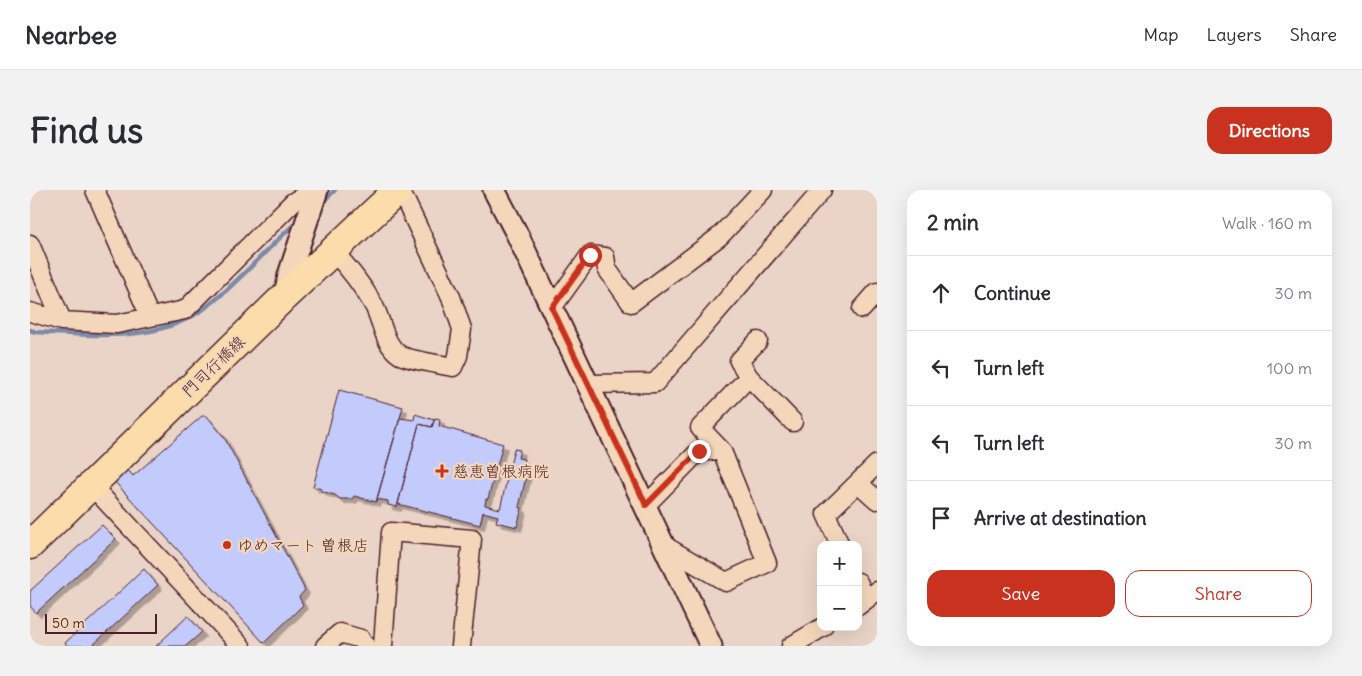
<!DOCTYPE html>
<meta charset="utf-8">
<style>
:root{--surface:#fff;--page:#f2f2f3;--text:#2b2b33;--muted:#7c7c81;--line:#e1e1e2;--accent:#c8321e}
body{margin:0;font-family:Delius,"Klee One",sans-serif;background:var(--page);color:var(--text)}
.controls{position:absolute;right:15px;bottom:15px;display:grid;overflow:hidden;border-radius:10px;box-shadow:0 5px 20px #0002}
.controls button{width:45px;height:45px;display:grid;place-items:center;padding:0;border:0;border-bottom:1px solid var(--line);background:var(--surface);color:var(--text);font:25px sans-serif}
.scale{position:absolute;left:15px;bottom:12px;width:112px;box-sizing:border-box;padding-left:5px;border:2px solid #4a1f2b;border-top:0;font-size:14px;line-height:18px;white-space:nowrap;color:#4a1f2b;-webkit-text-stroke:4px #f4d7ba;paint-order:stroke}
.stop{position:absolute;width:15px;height:15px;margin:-11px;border:4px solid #c8321e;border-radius:50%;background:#fff}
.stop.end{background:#c8321e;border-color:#fff;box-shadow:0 1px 5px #0008}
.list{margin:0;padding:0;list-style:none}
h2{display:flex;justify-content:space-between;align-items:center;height:65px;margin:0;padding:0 20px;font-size:21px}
h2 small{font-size:16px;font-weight:400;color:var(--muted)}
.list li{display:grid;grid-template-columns:32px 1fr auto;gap:15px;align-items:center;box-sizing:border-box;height:75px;padding:0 20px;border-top:1px solid var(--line)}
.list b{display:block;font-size:19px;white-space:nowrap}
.list em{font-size:16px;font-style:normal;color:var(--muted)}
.actions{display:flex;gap:10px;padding:15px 20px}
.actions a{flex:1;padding:11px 0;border:1px solid var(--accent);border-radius:15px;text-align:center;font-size:18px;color:var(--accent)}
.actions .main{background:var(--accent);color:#fff}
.icon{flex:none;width:28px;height:28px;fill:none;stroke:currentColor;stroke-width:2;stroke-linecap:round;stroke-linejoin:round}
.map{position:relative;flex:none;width:847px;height:456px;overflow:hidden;border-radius:15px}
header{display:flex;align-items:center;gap:30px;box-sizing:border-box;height:70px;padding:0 25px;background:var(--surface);border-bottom:1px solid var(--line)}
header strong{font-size:24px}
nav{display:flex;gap:28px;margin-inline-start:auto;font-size:18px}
.intro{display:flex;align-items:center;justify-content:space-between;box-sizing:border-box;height:120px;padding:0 30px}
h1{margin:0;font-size:35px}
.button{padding:12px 22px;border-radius:15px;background:var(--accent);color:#fff;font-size:18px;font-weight:700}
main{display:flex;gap:30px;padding:0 30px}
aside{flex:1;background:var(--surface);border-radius:15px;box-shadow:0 5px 20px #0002}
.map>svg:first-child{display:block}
</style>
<header>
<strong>Nearbee</strong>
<nav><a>Map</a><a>Layers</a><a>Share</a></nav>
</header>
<div class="intro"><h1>Find us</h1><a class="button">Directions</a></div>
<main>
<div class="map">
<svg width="847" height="456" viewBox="0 0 847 456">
<defs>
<filter id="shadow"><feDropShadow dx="4.5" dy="4.5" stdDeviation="0" flood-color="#0004"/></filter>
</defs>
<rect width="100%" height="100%" fill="#ead4c7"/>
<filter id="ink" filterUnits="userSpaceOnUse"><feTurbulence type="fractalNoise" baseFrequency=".02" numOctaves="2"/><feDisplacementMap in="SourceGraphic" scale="10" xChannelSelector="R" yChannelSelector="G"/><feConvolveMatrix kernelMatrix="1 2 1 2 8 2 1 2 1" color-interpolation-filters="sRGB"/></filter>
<g filter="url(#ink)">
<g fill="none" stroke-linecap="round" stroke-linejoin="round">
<path stroke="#7b89a7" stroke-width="4.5" d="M290 15 305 0
M0 140 6 142C64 145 130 154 179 115 211 90 237 58 268 31"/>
</g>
<path fill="#c3cafc" stroke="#4a1f2b" filter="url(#shadow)" d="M309 200 373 217 346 312 324 306 322 309H310L305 305 291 301 292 299 283 297Z
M385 224 404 230 402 237 389 234 367 317 358 315V311L347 309 370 228 384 230Z
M172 226H177L194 247 275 400 269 407 273 415 234 453 84 291 98 280 103 286Z
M405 228 410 229 409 236 473 254 458 309H456L455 315 470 319 484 259 490 260 488 268 494 269 491 282 497 283 489 317 492 318 487 337 466 332 468 326 453 322 450 335 368 314 389 234 402 237Z
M72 335 86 349 6 423 0 416V401Z
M114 379 128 395 62 456H38L35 453Z
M158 426 172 442 156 456H126Z"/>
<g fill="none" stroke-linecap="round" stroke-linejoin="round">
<g stroke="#4a1f2b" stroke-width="21">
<path id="minor" d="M65 0 120 127
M0 54 32 131
M303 61C318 77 332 95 343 114 352 129 353 154 370 165 376 169 413 175 423 177L428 166 432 139 421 107 376 12 368 0
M522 118 560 65 575 67 577 79 601 113 690 46 733 0
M832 119 847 102
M0 122 32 131 87 134 155 120 263 12 284 0
M719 187 709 171 728 151
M558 194 625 193 792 0
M828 293 847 310
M61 295 211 456
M616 315 669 261H692
M810 355 796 324 847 274
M635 356 696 392 737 373 692 261 670 238 719 187 763 232
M828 392 836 410
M828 416 847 401
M295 456 310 443 331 449 336 456
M353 456 361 342 442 349 431 456
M761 456 793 437"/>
</g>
<g stroke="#4a1f2b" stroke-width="25">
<path id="tertiary" d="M464 0 487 44 681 456
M255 106 259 85 287 0"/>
</g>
<g stroke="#4a1f2b" stroke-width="31">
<path id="primary" d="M0 355 255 106 368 0"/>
</g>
<use href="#minor" stroke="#f4d7ba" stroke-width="18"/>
<use href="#tertiary" stroke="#f4d7ba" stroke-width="21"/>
<use href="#primary" stroke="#faddab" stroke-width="28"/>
</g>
</g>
<g fill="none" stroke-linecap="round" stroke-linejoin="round" filter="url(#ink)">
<path stroke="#c8321e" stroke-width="6" d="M560 65 522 118 616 315 669 261"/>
</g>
<g fill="#c8321e" stroke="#f4d7ba" stroke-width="2">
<path d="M409.5 273.5h5v5h5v5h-5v5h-5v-5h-5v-5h5z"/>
<circle cx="197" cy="355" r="5"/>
</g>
<g text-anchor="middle" stroke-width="4.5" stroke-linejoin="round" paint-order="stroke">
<g font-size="16" fill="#4a1f2b" stroke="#f4d7ba">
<text transform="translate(183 176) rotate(-44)" y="6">門司行橋線</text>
</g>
<g font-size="16" fill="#4a1f2b" stroke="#f4d7ba" text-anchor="start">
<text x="423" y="287">慈恵曽根病院</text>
<text x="207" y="361">ゆめマート 曽根店</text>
</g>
</g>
</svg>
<div class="controls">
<button>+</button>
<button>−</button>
</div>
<div class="scale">50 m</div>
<div class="stop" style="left:560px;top:65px"></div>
<div class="stop end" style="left:669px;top:261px"></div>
</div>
<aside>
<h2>2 min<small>Walk · 160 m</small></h2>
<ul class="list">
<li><svg class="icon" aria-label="ahead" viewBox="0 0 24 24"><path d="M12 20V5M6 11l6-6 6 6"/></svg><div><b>Continue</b></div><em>30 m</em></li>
<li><svg class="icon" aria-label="left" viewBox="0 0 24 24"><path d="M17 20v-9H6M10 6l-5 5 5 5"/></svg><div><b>Turn left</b></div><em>100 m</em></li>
<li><svg class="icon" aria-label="left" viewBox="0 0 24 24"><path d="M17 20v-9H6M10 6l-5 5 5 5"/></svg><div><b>Turn left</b></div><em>30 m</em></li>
<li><svg class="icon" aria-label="arrive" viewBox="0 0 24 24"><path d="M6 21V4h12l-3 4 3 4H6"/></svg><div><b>Arrive at destination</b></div></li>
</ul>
<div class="actions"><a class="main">Save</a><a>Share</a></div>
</aside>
</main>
